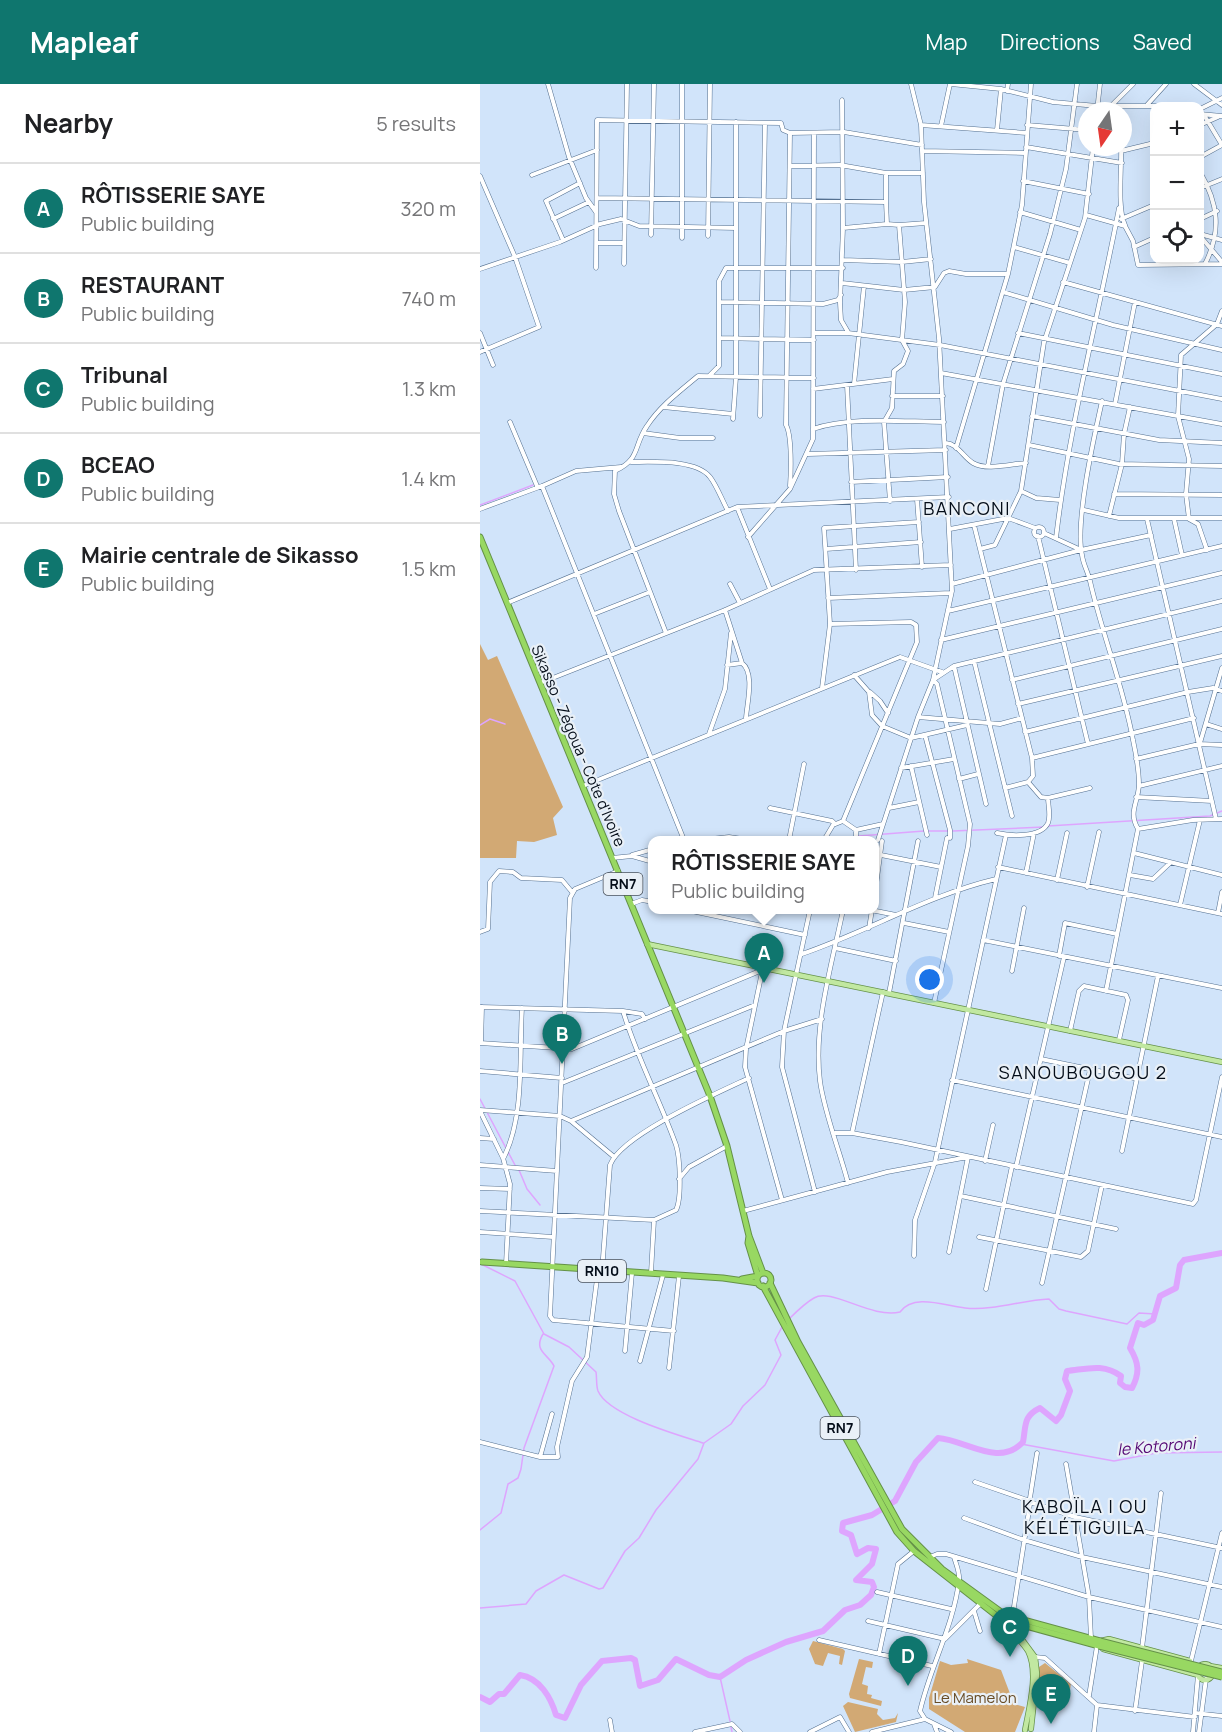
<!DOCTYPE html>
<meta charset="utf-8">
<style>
:root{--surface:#fff;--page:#f2f2f2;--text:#202124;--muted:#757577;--line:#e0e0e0;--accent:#0f766e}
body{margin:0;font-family:Manrope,sans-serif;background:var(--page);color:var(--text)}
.controls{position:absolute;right:18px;top:18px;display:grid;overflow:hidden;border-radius:12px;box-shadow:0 6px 24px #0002}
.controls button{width:54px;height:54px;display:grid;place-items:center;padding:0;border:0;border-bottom:2px solid var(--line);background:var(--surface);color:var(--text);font:30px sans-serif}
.compass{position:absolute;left:598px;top:18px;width:54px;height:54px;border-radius:50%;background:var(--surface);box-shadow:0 6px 24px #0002;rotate:193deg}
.you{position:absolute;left:450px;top:896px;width:21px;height:21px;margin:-15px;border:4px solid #fff;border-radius:50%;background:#1a73e8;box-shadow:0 0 0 9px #1a73e833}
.badge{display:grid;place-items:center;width:39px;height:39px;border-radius:50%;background:var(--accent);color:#fff;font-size:20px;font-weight:700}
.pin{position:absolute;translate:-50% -50px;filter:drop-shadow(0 2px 3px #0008)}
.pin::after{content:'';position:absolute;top:32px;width:21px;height:18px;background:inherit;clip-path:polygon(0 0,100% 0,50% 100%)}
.popup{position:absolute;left:168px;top:752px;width:231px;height:78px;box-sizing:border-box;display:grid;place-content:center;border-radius:12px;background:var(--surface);filter:drop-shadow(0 2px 4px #0005);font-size:20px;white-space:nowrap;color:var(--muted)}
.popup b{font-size:22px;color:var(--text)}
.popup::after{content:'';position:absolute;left:50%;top:100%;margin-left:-12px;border:12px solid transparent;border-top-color:var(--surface)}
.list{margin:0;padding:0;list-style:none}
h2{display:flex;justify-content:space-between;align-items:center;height:78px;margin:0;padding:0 24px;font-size:26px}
h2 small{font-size:20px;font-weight:400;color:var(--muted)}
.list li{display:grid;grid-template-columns:39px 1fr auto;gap:18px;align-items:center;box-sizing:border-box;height:90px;padding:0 24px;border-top:2px solid var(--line)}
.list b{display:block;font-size:22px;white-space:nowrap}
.list p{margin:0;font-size:20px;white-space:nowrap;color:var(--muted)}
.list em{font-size:20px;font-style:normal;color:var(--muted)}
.icon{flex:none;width:33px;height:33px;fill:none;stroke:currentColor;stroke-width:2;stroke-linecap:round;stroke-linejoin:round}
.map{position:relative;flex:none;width:742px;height:1648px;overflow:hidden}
header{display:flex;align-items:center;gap:36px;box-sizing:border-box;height:84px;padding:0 30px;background:var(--accent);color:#fff}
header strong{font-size:28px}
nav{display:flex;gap:33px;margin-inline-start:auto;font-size:21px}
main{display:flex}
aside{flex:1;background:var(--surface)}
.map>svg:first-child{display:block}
</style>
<header>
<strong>Mapleaf</strong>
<nav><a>Map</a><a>Directions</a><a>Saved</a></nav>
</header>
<main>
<aside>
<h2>Nearby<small>5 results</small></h2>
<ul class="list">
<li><span class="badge">A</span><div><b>RÔTISSERIE SAYE</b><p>Public building</p></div><em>320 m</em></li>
<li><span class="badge">B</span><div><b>RESTAURANT</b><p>Public building</p></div><em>740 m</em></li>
<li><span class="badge">C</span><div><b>Tribunal</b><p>Public building</p></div><em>1.3 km</em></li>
<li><span class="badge">D</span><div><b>BCEAO</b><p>Public building</p></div><em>1.4 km</em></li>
<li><span class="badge">E</span><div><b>Mairie centrale de Sikasso</b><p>Public building</p></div><em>1.5 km</em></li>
</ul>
</aside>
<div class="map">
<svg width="742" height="1648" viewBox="0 0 742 1648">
<rect width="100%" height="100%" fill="#d1e4fa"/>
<path fill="#d2a974" d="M0 560 8 576 17 572 83 723 73 734 77 751 54 758 37 757 36 774H0Z
M333 1557 363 1565 365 1567 362 1581 359 1580 360 1572 348 1569 343 1582 335 1580 329 1565Z
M379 1575 393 1578 392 1584 386 1583 382 1600 388 1602 387 1610 392 1611 391 1614 402 1617 401 1622 370 1614 369 1610Z
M487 1575 521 1586 534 1620 545 1623 535 1648H485L449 1625V1614L460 1577 471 1581 488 1579Z
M565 1579 591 1600 590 1605 565 1601 566 1595 558 1594 559 1583Z
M368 1618 398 1625 397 1630 403 1636 415 1634 418 1629 416 1638 375 1648 363 1622Z"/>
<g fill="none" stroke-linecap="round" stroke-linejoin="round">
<path stroke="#dea5fe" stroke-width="1.5" d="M0 421 53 401
M0 641 10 635 25 640
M568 742 730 732 742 727
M449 747H468
M473 747 564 743
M379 752 444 747
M351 755 373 753
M0 1015 36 1083
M39 1086 47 1105 60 1121
M1 1180 35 1197 64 1250 89 1263 116 1288C117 1294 116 1302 118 1307 129 1332 199 1351 223 1359
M309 1235C316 1228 325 1219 334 1214 351 1203 391 1235 420 1228 434 1209 465 1222 485 1224 514 1227 542 1216 569 1215L579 1225 586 1227 647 1240 659 1229 675 1230
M541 1360 634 1377 676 1369 742 1368
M0 1446 21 1429 28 1400 38 1394 41 1385 44 1364 74 1282C68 1270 53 1267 63 1250
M0 1524 46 1520 56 1507 84 1491 119 1505 123 1504 145 1467 159 1454 176 1426 218 1375 224 1359 251 1340 263 1322 285 1301 301 1271 295 1256 302 1243
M240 1593 250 1637
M251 1643 252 1648"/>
<path stroke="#dea5fe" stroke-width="6" d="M0 1613 10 1618 19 1610H24L40 1591C60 1594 71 1614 76 1631L85 1634 101 1601 122 1577 151 1574 155 1576 160 1602 178 1596 196 1575 229 1591 240 1593 266 1576 306 1558 343 1547 365 1526 380 1521 391 1511 394 1503 392 1498 376 1496 392 1480 396 1465 388 1464 377 1470 371 1451 362 1447 363 1439 392 1431 415 1417 436 1378 458 1354C486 1356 519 1384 543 1358 546 1342 543 1332 560 1324L576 1337 581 1331 590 1307 585 1295 587 1287C607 1285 623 1279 641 1292L640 1299 645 1303 652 1304C660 1289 659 1279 650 1264L658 1239 664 1241 673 1236 680 1212 696 1204 700 1181 704 1176 742 1169"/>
<g stroke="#547090" stroke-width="5">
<path id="minor" d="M68 0 89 73 106 114 116 128
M202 0V154
M471 0 521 5 573 18 617 22H679
M714 0 742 21
M527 7 528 0
M362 16 363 144 360 219 361 236 368 248
M632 21 653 0
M667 21 686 0
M720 25 742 14
M617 27 620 0
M720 30 742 32
M724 31 742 61
M441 41 547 49
M547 41 607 46
M720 41 738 33
M461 42 470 0
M517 46 521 5
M546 63 642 79
M641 63C642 84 637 124 645 141
M442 67 545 69
M641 67 674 59
M720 73 742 61
M310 82 360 81 406 89
M720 88C738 119 742 147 725 180
M52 91 117 66
M0 92 35 173 59 243 0 268
M543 97 609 110
M720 104 742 95
M117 114 406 118V89H443
M406 118 407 140 419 141 425 218 422 256 428 267 423 280 414 287 412 324 404 338 410 417
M540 128 601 146
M606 131 645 142 653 157 658 181 742 180
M73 135 109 118
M641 135 674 121
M720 135 737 127
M419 141 446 139
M363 144 407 140
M720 150 742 156
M171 151 174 0
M228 152 230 0
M720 152 742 178
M83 156 66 117 100 99
M117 159H144
M534 163 590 179
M654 163 674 154
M363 176 422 178 451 175
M144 180 147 0
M116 184 117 36 301 39 303 46 310 49 364 48 442 61
M0 185 80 158 120 140 141 135 159 142 256 144
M583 198 742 242
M362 199 424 206 455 203 464 189 469 187 486 190H528
M523 208 633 241 742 266
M239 218 343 220 358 216 361 211
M0 249 13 281
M334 249H368L460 261 742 315
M538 249 742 290
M239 254 334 256
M461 289 742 340
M229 292 239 282V197L246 184H363
M374 300 384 202
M367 301 376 486
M333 305 413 295
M412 312H463
M622 317C614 353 595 437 602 471 603 480 608 488 610 497 622 550 643 601 653 656 656 670 659 687 659 701 658 719 648 728 658 745L626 907
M635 320 655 218
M183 323 253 330
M280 332 285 39
M552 332 679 356 742 359
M253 335 256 293V38
M30 338 57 402
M333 345C370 332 425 338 464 338
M163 349 200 354H233
M466 359C478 360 483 373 493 379 506 387 531 380 546 379
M549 361 639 380 742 382
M476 364 528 190 542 121 551 0
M328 370 466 366
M151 378C172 378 216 375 230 393 237 402 242 416 248 427
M508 382 523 300 570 150 586 85 597 0
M371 398 468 393
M62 402 96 387 141 383
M310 402C311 388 312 351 306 341L310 49
M541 407 556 414 580 416
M634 410 742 411
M437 415 442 483
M257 423 290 505
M0 425 62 402 204 756
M604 426 639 434H742
M629 432 642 380 644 350 650 323
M667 435 736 735
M694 435 702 471
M494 441 552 674
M554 448a5 5 0 1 1 10 0a5 5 0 1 1-10 0Z
M470 445 528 434 555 444
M564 449 601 466 671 451
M558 452 608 660
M268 453 310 405 333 355 334 49
M576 454C589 342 618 234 639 124
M346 465 441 458
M500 465 515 461 541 407 564 258 605 134 613 63
M727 466 718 440 709 435 706 410 709 375 698 332 701 271 737 240 742 227
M250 500 260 519
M472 500 601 466
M348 514 471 509
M27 519 257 423 469 413
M245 526 262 579C275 589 267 619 266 634
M468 527 742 462
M114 530 170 508
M186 549 139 427 134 410 135 387C161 375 153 362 167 342 180 322 200 307 218 292L334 294
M461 556 742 489
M494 577 532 732
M247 581 262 579
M474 582 506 720
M374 591 389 608 392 631 402 642 431 654 487 641
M532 596 742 545
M60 599 245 526 334 486 471 481
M342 604 350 540 344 444 439 438
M390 608 400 617 408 629
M538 620 742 572
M438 633 520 640 542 634
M726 640 742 645
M545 648 708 608 733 604 742 607
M229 650 245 605 251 549
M445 651 470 746V754
M720 659 742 584
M656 675 719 660 742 661
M431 682 447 751
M421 684 474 675
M479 695 498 690
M548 698 561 713 568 714 610 704
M103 702 420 573 462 588
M659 702 742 682
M525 704 548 698 553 692 552 674 714 634
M656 713 732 717
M290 724 352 737 355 740
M409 724 439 718
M363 737 376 746 403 740
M658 745 713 736 742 735
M517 749C530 752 561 754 568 739 571 732 568 721 568 714
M222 756 249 753 269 756
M309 756 324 680
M344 756 353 741 363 737 437 558 436 541 431 538 350 540
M376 756V746
M398 756 438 633 453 596 472 507 459 254 444 118 441 41 431 0
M654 769 742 791
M152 771 173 765
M401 771 461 783
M132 774 152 772 173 778
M518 783 742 830
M138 787 95 805 90 814 70 1232 73 1236 194 1247
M546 789 554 749
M650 791 673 795 690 779
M577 796 587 749
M607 803 619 748
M395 809 402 757
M455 814 467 754
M151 820 162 816 173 818
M700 821 720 736
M207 826 325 851
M330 826 304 947 302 983 335 1108
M363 826C352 880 333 941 340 997 344 1028 360 1068 368 1099
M391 826 416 831
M738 829 742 808
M424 839 469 848
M389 844 392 826
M0 848 8 845 10 798 19 787 33 788 41 794 82 796 92 808
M503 856 742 904
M355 864 416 877
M322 870C387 848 448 811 516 795
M579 872 585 839 637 850
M532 887 544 824
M282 888 266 965 265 983 302 1116
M409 909 438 757
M454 919 488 762 490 740 457 600 453 596 474 582 742 517
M0 923 143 927 162 930 165 935
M590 947 599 907 604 902 646 911 648 916 639 956
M0 959 92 965 287 884
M1 959 2 923
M561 975 657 995
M0 987 82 994
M472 996 742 1053
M82 999 275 921
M0 1026 80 1032 91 1037 133 1072
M0 1027 23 1074 30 1100 26 1180
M91 1037 304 947 342 935
M355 1049H372L421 1058 713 1120 716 1116 742 993
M372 1049 403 908
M0 1054 14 1055
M642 1067 678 892
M24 1073C45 1031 39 971 42 924
M505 1077 513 1041
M0 1081 77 1087
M536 1083 584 873
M199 1095 209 1083 247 1062
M0 1104 30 1105
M481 1112 636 1145
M0 1127 174 1136 196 1126C202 1115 200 1073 196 1061 180 1016 157 974 143 927
M263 1127 407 1088 488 1073 469 1168
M0 1148 73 1153
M499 1153 601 1173 608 1167 622 1101
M434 1172 435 1136 455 1078 526 751
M122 1187 130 1081C141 1051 237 1009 269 994
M171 1189 174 1136
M562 1199 610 986
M506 1205 532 1082
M145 1267 152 1189
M160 1277 183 1191
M189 1284 199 1192
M0 1358 60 1373H78L77 1363 92 1297 107 1273 118 1187
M60 1373 72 1330
M586 1380 609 1513 611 1554
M495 1398 547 1416
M550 1414 557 1369
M553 1419 595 1433 742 1464
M484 1434 544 1456 602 1473 742 1503
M450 1473 457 1470H466L609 1513 742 1543
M397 1508 471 1525
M494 1527 500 1547
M533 1529 550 1420
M388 1537 465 1555
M465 1555 499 1521
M339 1556 452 1582
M662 1564 681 1409
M399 1570 418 1480 434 1467
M555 1573 565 1574 617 1621 715 1633
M711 1577 742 1449
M609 1612 617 1562
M655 1627 662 1577
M715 1629 742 1632
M130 1636 132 1648
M454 1640 457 1648
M215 1648 252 1640 260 1648
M330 1648 360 1633 369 1648
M392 1648 445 1635
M471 1648 445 1635 440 1627C450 1583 474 1541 479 1496 480 1489 476 1480 474 1473
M614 1648 617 1621
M713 1648 718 1591
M719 1648 726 1595"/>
</g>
<g stroke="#649148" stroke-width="6">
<path id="major" d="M167 860 742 978
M527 1542C534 1550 542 1558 548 1567 559 1589 549 1624 545 1646
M532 1542 555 1573 557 1590 551 1645
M620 1557 629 1555 710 1577
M623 1565 718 1591
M717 1588a8 8 0 1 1 16 0a8 8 0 1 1-16 0Z
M730 1582 742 1584"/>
</g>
<g stroke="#649148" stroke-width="7">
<path id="highway" d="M0 453 230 1012 247 1062 269 1152 283 1189
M2 1178 243 1194 278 1199
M277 1196a7 7 0 1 1 14 0a7 7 0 1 1-14 0Z
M262 1195 278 1192 268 1159 269 1152
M290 1199 318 1258 422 1445 462 1485 524 1530
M283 1202 417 1448 434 1467 522 1536
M522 1535a7 7 0 1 1 14 0a7 7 0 1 1-14 0Z
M536 1534 620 1557
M535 1539 619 1562"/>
</g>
<use href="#minor" stroke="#fff" stroke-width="4"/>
<use href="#major" stroke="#c1e8a1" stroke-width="4.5"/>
<use href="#highway" stroke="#98d862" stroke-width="5"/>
<g stroke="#649148" stroke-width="7" stroke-linecap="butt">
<path id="highway-bridge" d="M620 1557 742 1588
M619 1562 742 1593"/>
</g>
<use href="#highway-bridge" stroke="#98d862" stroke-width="5"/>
</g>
<g text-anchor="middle" stroke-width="4.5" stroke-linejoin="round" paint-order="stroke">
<g fill="#e9f0f7" stroke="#49515c" stroke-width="1.5">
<rect x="123.5" y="789" width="39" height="22" rx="4.5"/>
<rect x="98" y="1176" width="48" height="22" rx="4.5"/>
<rect x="340.5" y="1333" width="39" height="22" rx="4.5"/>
</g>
<g font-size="14" font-weight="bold" fill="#040d19">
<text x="143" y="805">RN7</text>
<text x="122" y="1192">RN10</text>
<text x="360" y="1349">RN7</text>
</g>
<g font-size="15" fill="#040d19" stroke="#e9f0f7">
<text transform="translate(98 662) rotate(67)" y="5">Sikasso - Zégoua - Cote d'Ivoire</text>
</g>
<g font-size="15" fill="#674b25" stroke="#e9f0f7">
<text x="495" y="1619">Le Mamelon</text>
</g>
<g font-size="16" font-style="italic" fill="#540572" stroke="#e9f0f7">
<text transform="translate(676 1362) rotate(-5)" y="6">le Kotoroni</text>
</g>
<g font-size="18" letter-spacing="1.5" fill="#040d19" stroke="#e9f0f7">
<text x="487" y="431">BANCONI</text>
<text x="603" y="995">SANOUBOUGOU 2</text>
<text x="605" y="1429">KABOÏLA I OU<tspan x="605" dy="21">KÉLÉTIGUILA</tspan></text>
</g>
</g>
</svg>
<div class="controls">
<button>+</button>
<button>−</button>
<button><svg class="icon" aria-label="locate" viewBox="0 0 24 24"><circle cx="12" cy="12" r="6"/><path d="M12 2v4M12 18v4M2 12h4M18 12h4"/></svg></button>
</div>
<svg class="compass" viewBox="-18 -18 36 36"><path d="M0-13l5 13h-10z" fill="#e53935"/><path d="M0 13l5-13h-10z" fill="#757577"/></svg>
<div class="you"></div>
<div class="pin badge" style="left:284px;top:899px">A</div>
<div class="popup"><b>RÔTISSERIE SAYE</b>Public building</div>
<div class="pin badge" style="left:82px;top:980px">B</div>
<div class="pin badge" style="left:530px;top:1573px">C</div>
<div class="pin badge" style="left:428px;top:1602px">D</div>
<div class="pin badge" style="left:571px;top:1640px">E</div>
</div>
</main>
